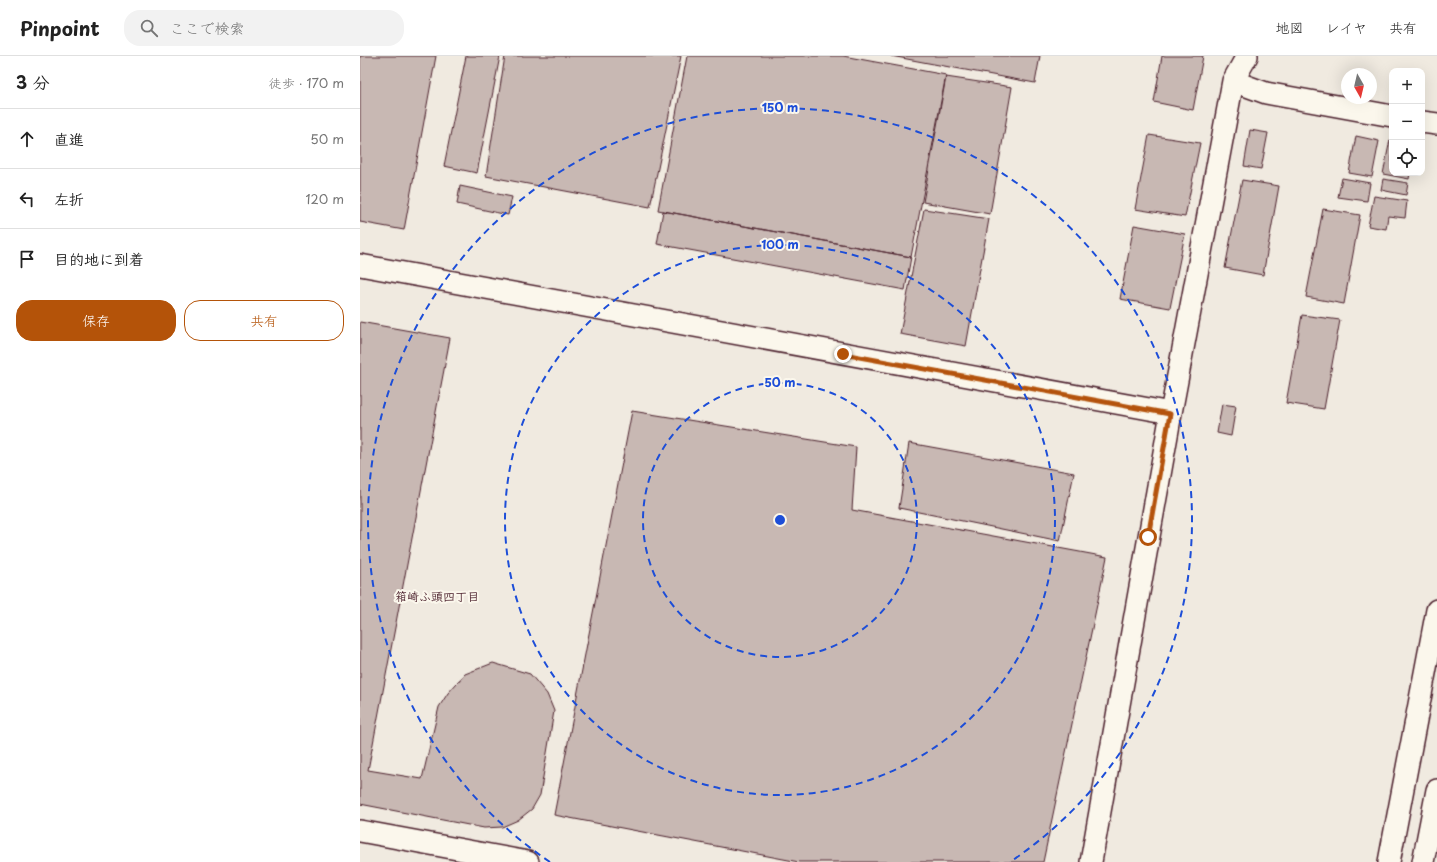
<!DOCTYPE html>
<html lang="ja">
<meta charset="utf-8">
<style>
:root{--surface:#fff;--page:#f2f2f2;--text:#222;--muted:#767676;--line:#e0e0e0;--accent:#b45309}
body{margin:0;font-family:"Playpen Sans","Klee One",sans-serif;background:var(--page);color:var(--text)}
.controls{position:absolute;right:12px;top:12px;display:grid;overflow:hidden;border-radius:8px;box-shadow:0 4px 16px #0002}
.controls button{width:36px;height:36px;display:grid;place-items:center;padding:0;border:0;border-bottom:1px solid var(--line);background:var(--surface);color:var(--text);font:20px sans-serif}
.compass{position:absolute;left:981px;top:12px;width:36px;height:36px;border-radius:50%;background:var(--surface);box-shadow:0 4px 16px #0002;rotate:172deg}
.stop{position:absolute;width:12px;height:12px;margin:-9px;border:3px solid #b45309;border-radius:50%;background:#fff}
.stop.end{background:#b45309;border-color:#fff;box-shadow:0 1px 4px #0008}
.list{margin:0;padding:0;list-style:none}
h2{display:flex;justify-content:space-between;align-items:center;height:52px;margin:0;padding:0 16px;font-size:17px}
h2 small{font-size:13px;font-weight:400;color:var(--muted)}
.list li{display:grid;grid-template-columns:26px 1fr auto;gap:12px;align-items:center;box-sizing:border-box;height:60px;padding:0 16px;border-top:1px solid var(--line)}
.list b{display:block;font-size:15px;white-space:nowrap}
.list em{font-size:13px;font-style:normal;color:var(--muted)}
.actions{display:flex;gap:8px;padding:12px 16px}
.actions a{flex:1;padding:9px 0;border:1px solid var(--accent);border-radius:16px;text-align:center;font-size:14px;color:var(--accent)}
.actions .main{background:var(--accent);color:#fff}
.icon{flex:none;width:22px;height:22px;fill:none;stroke:currentColor;stroke-width:2;stroke-linecap:round;stroke-linejoin:round}
.map{position:relative;flex:none;width:1077px;height:806px;overflow:hidden}
header{display:flex;align-items:center;gap:24px;box-sizing:border-box;height:56px;padding:0 20px;background:var(--surface);border-bottom:1px solid var(--line)}
header strong{font-size:19px}
nav{display:flex;gap:22px;margin-inline-start:auto;font-size:14px}
.search{width:280px;height:36px;background:var(--page);display:flex;align-items:center;gap:10px;box-sizing:border-box;padding:0 14px;border-radius:16px;color:var(--muted);font-size:15px}
main{display:flex}
aside{flex:1;background:var(--surface)}
.map>svg:first-child{display:block}
</style>
<header>
<strong>Pinpoint</strong>
<div class="search"><svg class="icon" aria-label="search" viewBox="0 0 24 24"><circle cx="10" cy="10" r="6"/><path d="M15 15l6 6"/></svg>ここで検索</div>
<nav><a>地図</a><a>レイヤ</a><a>共有</a></nav>
</header>
<main>
<aside>
<h2>3 分<small>徒歩 · 170 m</small></h2>
<ul class="list">
<li><svg class="icon" aria-label="ahead" viewBox="0 0 24 24"><path d="M12 20V5M6 11l6-6 6 6"/></svg><div><b>直進</b></div><em>50 m</em></li>
<li><svg class="icon" aria-label="left" viewBox="0 0 24 24"><path d="M17 20v-9H6M10 6l-5 5 5 5"/></svg><div><b>左折</b></div><em>120 m</em></li>
<li><svg class="icon" aria-label="arrive" viewBox="0 0 24 24"><path d="M6 21V4h12l-3 4 3 4H6"/></svg><div><b>目的地に到着</b></div></li>
</ul>
<div class="actions"><a class="main">保存</a><a>共有</a></div>
</aside>
<div class="map">
<svg width="1077" height="806" viewBox="0 0 1077 806">
<rect width="100%" height="100%" fill="#f0eae0"/>
<filter id="ink" filterUnits="userSpaceOnUse"><feTurbulence type="fractalNoise" baseFrequency=".025" numOctaves="2"/><feDisplacementMap in="SourceGraphic" scale="8" xChannelSelector="R" yChannelSelector="G"/><feConvolveMatrix kernelMatrix="1 2 1 2 8 2 1 2 1" color-interpolation-filters="sRGB"/></filter>
<g filter="url(#ink)">
<path fill="#c8b8b3" stroke="#4a1f2b" d="M0 0H76L44 174 0 166Z
M106 0H140L117 117 84 110Z
M145 0H321L290 151 126 120Z
M327 0H483L586 19 551 201 298 154Z
M531 0H680L675 27Z
M802 0H843L833 54 794 46Z
M586 21 652 31 630 158 563 146Z
M890 74 908 77 901 113 884 110Z
M789 79 840 87 825 161 775 153Z
M996 80 1019 85 1012 121 989 117Z
M1030 84H1032V117H1050L1049 123 1023 118Z
M982 122 1010 127 1007 145 978 141Z
M1023 123 1048 127 1046 139 1021 134Z
M882 124 919 130 903 219 865 212Z
M100 130 152 141 148 159 97 148Z
M1014 140 1047 145 1045 162 1028 160 1026 173 1008 170Z
M564 153 629 163 606 290 540 278Z
M963 153 1000 159 984 248 946 241Z
M303 155 551 201 545 234 297 188Z
M774 169 825 178 810 252 760 243Z
M942 259 980 264 964 353 926 347Z
M0 266 90 282 8 714 62 723 79 651 88 637 105 618 133 607 170 618 187 638 194 655 180 739 172 753 158 764 142 771 124 772 0 748Z
M862 348 876 350 871 380 857 377Z
M272 355 496 391 492 454 747 501 683 806H439L194 759Z
M549 387 714 417 700 485 539 452Z"/>
<g fill="none" stroke-linecap="round" stroke-linejoin="round">
<g stroke="#4a1f2b" stroke-width="24">
<path id="minor" d="M873 25 906 37 1032 60
M1062 66 1077 68
M0 209 811 357
M0 775 168 806
M731 806 811 357 873 25 887 0
M1029 806 1077 554
M1063 806 1077 734"/>
</g>
<use href="#minor" stroke="#fbf7ec" stroke-width="21"/>
</g>
</g>
<g fill="none" stroke-linecap="round" stroke-linejoin="round" filter="url(#ink)">
<path stroke="#b45309" stroke-width="5" d="M483 298 810 358 788 481"/>
</g>
<g fill="none" stroke="#1d4ed8" stroke-width="2" stroke-dasharray="7 5">
<circle cx="420" cy="464" r="137"/>
<circle cx="420" cy="464" r="275"/>
<path d="M190 806A412 412 0 1 1 650 806"/>
</g>
<g text-anchor="middle" stroke-width="4" stroke-linejoin="round" paint-order="stroke">
<g font-size="12" font-weight="bold" fill="#4a1f2b" stroke="#fbf7ec">
<text x="77" y="545">箱崎ふ頭四丁目</text>
</g>
</g>
<circle cx="420" cy="464" r="6" fill="#1d4ed8" stroke="#fbf7ec" stroke-width="2"/>
<g font-size="12" text-anchor="middle" font-weight="bold" fill="#1d4ed8" stroke="#fbf7ec" stroke-width="4" stroke-linejoin="round" paint-order="stroke">
<text x="420" y="56">150 m</text>
<text x="420" y="193">100 m</text>
<text x="420" y="331">50 m</text>
</g>
</svg>
<div class="controls">
<button>+</button>
<button>−</button>
<button><svg class="icon" aria-label="locate" viewBox="0 0 24 24"><circle cx="12" cy="12" r="6"/><path d="M12 2v4M12 18v4M2 12h4M18 12h4"/></svg></button>
</div>
<svg class="compass" viewBox="-18 -18 36 36"><path d="M0-13l5 13h-10z" fill="#e53935"/><path d="M0 13l5-13h-10z" fill="#767676"/></svg>
<div class="stop" style="left:788px;top:481px"></div>
<div class="stop end" style="left:483px;top:298px"></div>
</div>
</main>
